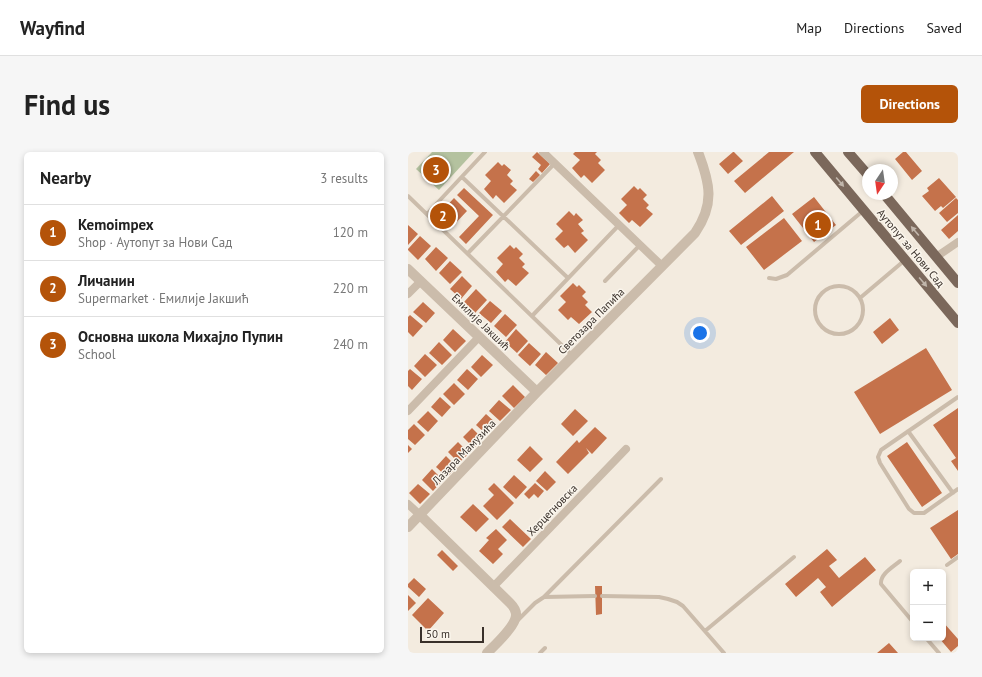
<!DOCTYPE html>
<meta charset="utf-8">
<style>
:root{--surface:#fff;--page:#f6f6f6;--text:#222;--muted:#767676;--line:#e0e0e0;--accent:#b45309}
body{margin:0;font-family:"PT Sans",sans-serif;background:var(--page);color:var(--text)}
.controls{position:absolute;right:12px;bottom:12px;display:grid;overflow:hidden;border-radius:6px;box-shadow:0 2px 6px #0003}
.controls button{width:36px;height:36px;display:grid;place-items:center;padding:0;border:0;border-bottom:1px solid var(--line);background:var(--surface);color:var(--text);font:20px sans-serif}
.compass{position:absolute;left:454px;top:12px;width:36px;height:36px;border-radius:50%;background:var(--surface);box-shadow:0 2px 6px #0003;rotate:193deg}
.scale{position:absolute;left:12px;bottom:10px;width:64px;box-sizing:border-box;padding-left:4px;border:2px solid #39302a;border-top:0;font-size:11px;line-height:14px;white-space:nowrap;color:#39302a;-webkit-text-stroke:3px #faf5ec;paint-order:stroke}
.you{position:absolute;left:292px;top:181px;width:14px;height:14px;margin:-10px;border:3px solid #fff;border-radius:50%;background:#1a73e8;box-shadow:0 0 0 6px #1a73e833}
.badge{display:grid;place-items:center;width:26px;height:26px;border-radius:50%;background:var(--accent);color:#fff;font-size:13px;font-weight:700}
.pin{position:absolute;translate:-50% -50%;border:2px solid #fff;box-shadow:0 1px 4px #0006}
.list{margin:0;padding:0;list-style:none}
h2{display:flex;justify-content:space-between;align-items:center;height:52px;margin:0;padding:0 16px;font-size:17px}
h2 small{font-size:13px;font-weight:400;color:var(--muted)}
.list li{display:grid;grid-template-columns:26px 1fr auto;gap:12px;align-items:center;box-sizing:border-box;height:56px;padding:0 16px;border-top:1px solid var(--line)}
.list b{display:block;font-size:15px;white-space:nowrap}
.list p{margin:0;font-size:13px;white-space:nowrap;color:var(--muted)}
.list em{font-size:13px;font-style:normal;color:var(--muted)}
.map{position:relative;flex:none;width:550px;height:501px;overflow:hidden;border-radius:6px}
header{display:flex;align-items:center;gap:24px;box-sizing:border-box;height:56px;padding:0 20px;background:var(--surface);border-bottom:1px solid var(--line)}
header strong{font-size:19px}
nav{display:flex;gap:22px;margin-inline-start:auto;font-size:14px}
.intro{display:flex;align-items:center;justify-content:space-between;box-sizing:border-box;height:96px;padding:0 24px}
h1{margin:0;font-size:28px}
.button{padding:10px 18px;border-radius:6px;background:var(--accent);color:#fff;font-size:14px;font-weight:700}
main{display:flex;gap:24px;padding:0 24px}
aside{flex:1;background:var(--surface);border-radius:6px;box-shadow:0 2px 6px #0003}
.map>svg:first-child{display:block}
</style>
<header>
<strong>Wayfind</strong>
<nav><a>Map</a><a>Directions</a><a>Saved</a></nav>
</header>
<div class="intro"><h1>Find us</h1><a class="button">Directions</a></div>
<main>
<aside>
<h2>Nearby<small>3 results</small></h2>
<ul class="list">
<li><span class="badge">1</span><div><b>Kemoimpex</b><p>Shop · Аутопут за Нови Сад</p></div><em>120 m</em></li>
<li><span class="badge">2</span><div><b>Личанин</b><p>Supermarket · Емилије Јакшић</p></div><em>220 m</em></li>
<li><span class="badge">3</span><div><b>Основна школа Михајло Пупин</b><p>School</p></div><em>240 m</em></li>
</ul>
</aside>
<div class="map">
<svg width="550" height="501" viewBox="0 0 550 501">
<rect width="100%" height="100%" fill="#f3ebdf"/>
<path fill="#b4c29f" d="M24 0H66L31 38 8 17Z"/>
<path fill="#c5724b" d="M129 0 142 12 134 21 130 17 133 13 124 5Z
M167 0H189L187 2 193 8 190 11 197 18 184 31 176 23 173 26 164 16 172 8 165 2Z
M325 0H326L335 9 320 22 311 12Z
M361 0H386L337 41 326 29Z
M495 0H498L514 19 504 28 487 7Z
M90 10 94 14 96 12 103 18 99 23 105 29 102 32 109 38 96 51 88 43 85 47 76 37 83 29 77 23Z
M128 19 132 23 125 30 121 27Z
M531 26 548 45 535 56 533 54 527 59 514 44 521 39 519 36Z
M226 34 230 38 232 36 239 43 235 47 241 53 238 56 245 62 232 75 224 68 221 71 211 61 219 53 213 47Z
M56 36 85 63 58 92 51 85 71 64 49 43Z
M364 44 376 59 333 93 321 79Z
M406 45 428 73 406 90 384 62Z
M46 46 59 59 43 76 29 64Z
M548 46 550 48V61L539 70 531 61Z
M161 59 166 64 168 61 175 68 170 72 176 79 173 81 180 88 167 101 160 93 156 96 147 87 155 79 148 72Z
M550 63V79L541 87 533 78Z
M376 66 394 89 356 118 338 95Z
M0 73 10 82 0 93Z
M12 84 23 94 10 108 0 98V97Z
M102 93 106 97 108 95 115 102 111 106 117 112 114 115 121 121 108 134 100 127 97 130 88 120 95 112 89 106Z
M28 95 40 106 28 119 17 107Z
M42 109 54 120 42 132 31 121Z
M54 124 64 134 53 147 42 137Z
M165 131 169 135 171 133 178 140 174 144 180 150 177 153 184 160 171 172 163 165 160 168 150 158 158 150 152 144Z
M68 137 79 148 67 161 56 150Z
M82 149 94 159 83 171 71 161Z
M15 150 27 161 18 171 5 160Z
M97 162 109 173 98 185 86 174Z
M2 163 15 174 5 185 0 180V165Z
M482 166 491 178 474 192 465 180Z
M45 177 58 189 47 200 35 188Z
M108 177 120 189 109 201 97 190Z
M31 190 44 203 34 213 21 201Z
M121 191 133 202 122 214 110 203Z
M518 196 544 238 472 282 446 240Z
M138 200 150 211 138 223 127 213Z
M17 202 29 213 17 225 6 214Z
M74 203 85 213 73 225 63 215Z
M2 217 14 227 4 238 0 234V219Z
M59 217 70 227 60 238 49 228Z
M46 231 57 242 46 253 35 242Z
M105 233 117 245 106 256 94 244Z
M32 245 43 255 34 265 23 255Z
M91 248 103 258 92 269 81 259Z
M550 256V319L543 309 548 306 525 273Z
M167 257 180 269 165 284 153 272Z
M20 259 30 269 20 280 9 270Z
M78 262 89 272 79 283 68 273Z
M6 272 17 283 7 293 0 287V278Z
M187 275 199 286 184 302 178 296 181 301 160 322 148 310 169 288 171 291Z
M64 276 75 287 66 296 55 285Z
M50 290 61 301 51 311 40 300Z
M499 290 534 341 514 355 479 304Z
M0 293 4 297 0 301Z
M122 294 135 307 122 320 109 308Z
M38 304 49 315 39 325 28 315Z
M24 317 35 328 25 339 14 328Z
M137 319 148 330 139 339 128 329Z
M106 323 119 335 108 347 95 335Z
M86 331 106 351 89 368 75 354 86 343 80 337Z
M127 331 136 339 130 346 126 342 121 347 116 342Z
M10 332 22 342 12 352 1 341Z
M65 352 81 367 68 380 52 365Z
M550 358V402L543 407 522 376Z
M102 367 123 387 115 395 94 375Z
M88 377 99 388 90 397 95 402 85 412 71 399 81 388 78 386Z
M419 397 429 408 421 414 431 426 457 405 468 418 424 455 412 440 418 435 410 426 388 445 377 432Z
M34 398 50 414 45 419 29 403Z
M6 426 18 437 11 445 0 435V432Z
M187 434H194V462L188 463Z
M0 443 8 451 0 459Z
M20 446 36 461 20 479 4 463Z
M535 470 550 487V494L543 500 531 486H535Z
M481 491 490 501H469Z"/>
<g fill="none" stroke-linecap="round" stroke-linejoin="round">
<path stroke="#cbbcab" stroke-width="4" d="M54 25 160 126
M0 44 165 204
M19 62 77 0
M60 101 147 11
M361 126 368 127 379 123 456 58
M197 129 232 93
M407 158a24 24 0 1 1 48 0a24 24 0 1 1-48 0Z
M452 146 497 108
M124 164 211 73
M550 245 473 298 470 305 472 311 501 357 506 361H516L550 337
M500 279 545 341
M492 409C485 415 472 422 473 432L505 470
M539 413 550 405
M194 444 251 445 260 447 269 450 275 454 316 501
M136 445 253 327
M110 468 127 451 136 445 187 444
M297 479 386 405
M518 486 531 501
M132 501 137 496"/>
<path stroke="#cbbcab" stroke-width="8" d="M135 0 254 114
M528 105 550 90
M0 142 13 129
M0 259 71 185
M0 352 12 363
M85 435 218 297"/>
<path stroke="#cbbcab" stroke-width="10" d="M0 117 129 240
M12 363 102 451C105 454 108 457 108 462 109 473 87 493 79 501
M0 375 129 240 287 81C307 52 302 31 290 0"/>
<path stroke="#7b685b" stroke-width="10" d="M407 0 550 171
M440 0 460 23
M476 42 550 131"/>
</g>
<defs><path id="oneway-solid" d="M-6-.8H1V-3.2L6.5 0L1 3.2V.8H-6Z"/></defs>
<g fill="#c1b6ab">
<use href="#oneway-solid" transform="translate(432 30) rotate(50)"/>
<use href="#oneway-solid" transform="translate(507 79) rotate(-130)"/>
<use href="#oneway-solid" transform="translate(515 130) rotate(50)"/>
</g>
<g text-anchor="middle" stroke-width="3" stroke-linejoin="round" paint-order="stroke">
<g font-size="11" fill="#39302a" stroke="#faf5ec">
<text transform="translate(503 96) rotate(50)" y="4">Аутопут за Нови Сад</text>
<text transform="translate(183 169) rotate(-45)" y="4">Светозара Папића</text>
<text transform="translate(73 170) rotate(44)" y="4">Емилије Јакшић</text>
<text transform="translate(56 300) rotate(-46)" y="4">Лазара Мамузића</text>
<text transform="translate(144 358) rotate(-46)" y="4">Херцегновска</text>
</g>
</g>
</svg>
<div class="controls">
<button>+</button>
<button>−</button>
</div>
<svg class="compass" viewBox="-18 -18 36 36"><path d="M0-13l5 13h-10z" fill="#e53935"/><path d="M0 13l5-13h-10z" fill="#767676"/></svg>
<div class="scale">50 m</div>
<div class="you"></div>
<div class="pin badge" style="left:410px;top:73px">1</div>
<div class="pin badge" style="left:35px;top:64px">2</div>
<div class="pin badge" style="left:28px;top:18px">3</div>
</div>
</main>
